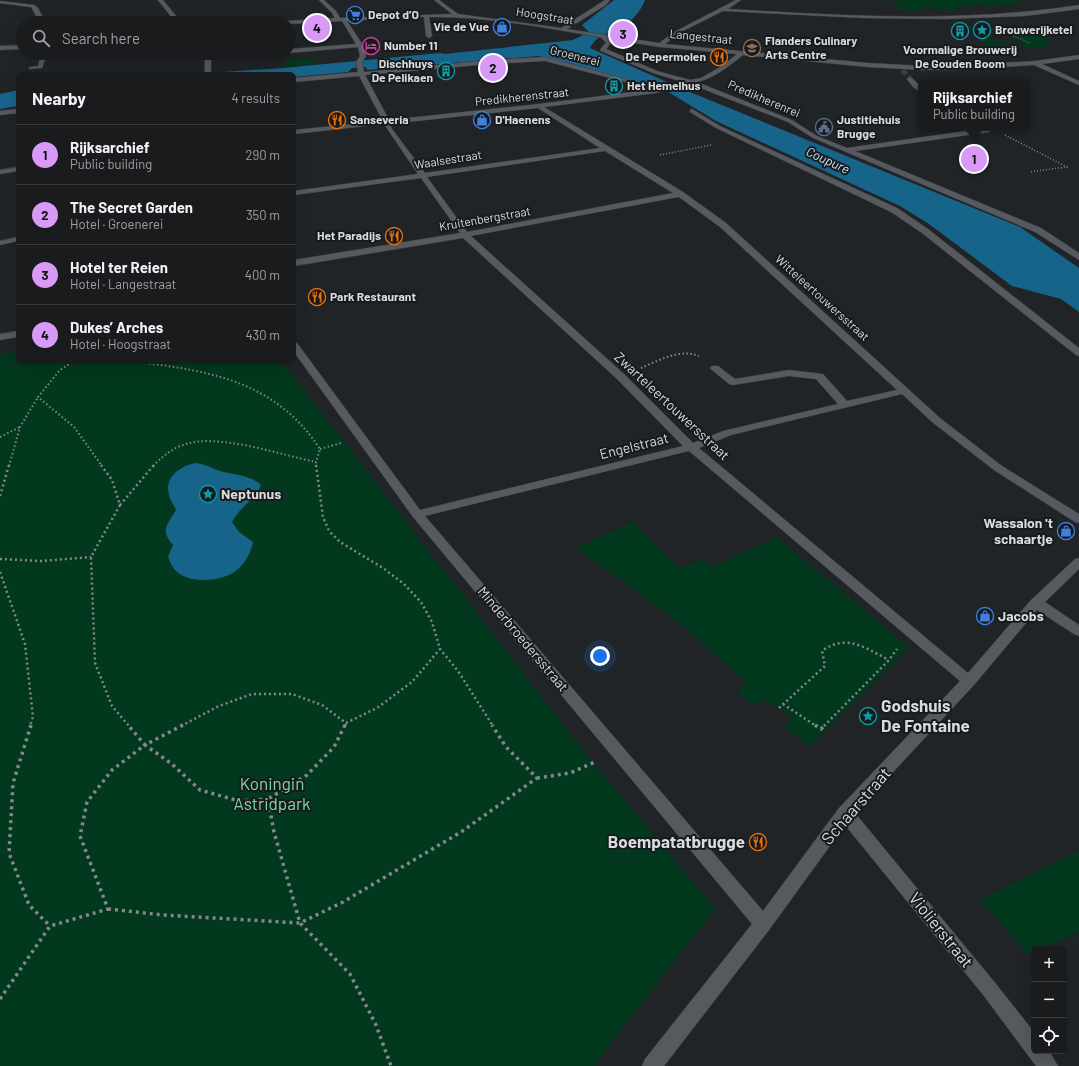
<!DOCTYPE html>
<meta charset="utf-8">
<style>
:root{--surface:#191b1d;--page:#26282a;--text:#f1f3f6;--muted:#9fa1a4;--line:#37393b;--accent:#d99af7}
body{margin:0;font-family:Barlow,sans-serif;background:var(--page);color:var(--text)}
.controls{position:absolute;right:12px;bottom:12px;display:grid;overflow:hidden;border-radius:6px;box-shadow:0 4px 16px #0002}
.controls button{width:36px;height:36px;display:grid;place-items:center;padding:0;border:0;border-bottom:1px solid var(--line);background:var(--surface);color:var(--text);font:20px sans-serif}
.you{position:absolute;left:600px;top:656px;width:14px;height:14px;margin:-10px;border:3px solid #fff;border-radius:50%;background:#1a73e8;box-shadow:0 0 0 6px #1a73e833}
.badge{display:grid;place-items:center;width:26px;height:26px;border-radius:50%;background:var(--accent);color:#111;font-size:13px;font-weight:700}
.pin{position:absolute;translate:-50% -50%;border:2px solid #fff;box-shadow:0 1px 4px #0006}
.popup{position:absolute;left:918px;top:79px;width:112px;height:52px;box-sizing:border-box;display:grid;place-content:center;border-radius:6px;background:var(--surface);filter:drop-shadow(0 1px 3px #0005);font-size:13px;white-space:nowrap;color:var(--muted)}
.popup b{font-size:15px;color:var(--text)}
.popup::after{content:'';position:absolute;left:50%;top:100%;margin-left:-8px;border:8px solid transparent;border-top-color:var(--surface)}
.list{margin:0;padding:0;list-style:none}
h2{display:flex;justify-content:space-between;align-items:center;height:52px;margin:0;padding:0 16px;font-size:17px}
h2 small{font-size:13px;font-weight:400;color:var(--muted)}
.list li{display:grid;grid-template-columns:26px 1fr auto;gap:12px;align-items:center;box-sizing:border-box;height:60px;padding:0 16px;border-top:1px solid var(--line)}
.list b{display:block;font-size:15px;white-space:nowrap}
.list p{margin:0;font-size:13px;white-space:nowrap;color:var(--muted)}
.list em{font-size:13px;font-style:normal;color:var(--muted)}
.icon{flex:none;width:22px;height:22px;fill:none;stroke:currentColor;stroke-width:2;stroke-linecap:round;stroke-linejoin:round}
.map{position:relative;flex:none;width:1079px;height:1066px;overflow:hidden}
.search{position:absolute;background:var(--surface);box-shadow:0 4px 16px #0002;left:16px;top:16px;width:280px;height:44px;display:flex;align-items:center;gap:10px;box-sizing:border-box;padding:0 14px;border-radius:22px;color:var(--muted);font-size:15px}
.panel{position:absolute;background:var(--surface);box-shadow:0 4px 16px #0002;left:16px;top:72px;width:280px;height:292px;border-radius:6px}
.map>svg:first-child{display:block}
</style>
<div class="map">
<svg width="1079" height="1066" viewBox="0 0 1079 1066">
<rect width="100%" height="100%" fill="#212427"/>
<path fill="#02381e" d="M884 0H1025L1017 1 1021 2 986 7 979 4H975L977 6 954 7 955 8 953 9 959 12H952L948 10H936L935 8 919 7 920 11 898 10V5L894 3 905 4V2Z
M1021 26 1051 41 1045 45 1049 47 1044 49 1041 47 1027 48 1021 45 999 48 1002 50 994 51 978 39 990 38 996 42H999L1008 45 1027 43 1004 33H976L965 28 979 27 987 29Z
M309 58 312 59 314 65 286 67 284 61Z
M14 351 16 361 18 362H282L589 758 715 908 594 1066H0V355Z
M632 522 680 569 702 559 712 567 777 537 909 648 810 746 784 727 793 718 766 699 757 705 737 693 746 682 679 623 576 548Z
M1079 850V932L1040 949H1034V952L1028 954 980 900Z"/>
<path fill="#17648b" d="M614 0H645C640 14 628 23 617 34 605 32 596 37 590 48L685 90 1020 227 1079 268V312L1061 299 1012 286 929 224 900 206 716 121 670 93 653 87 539 56 367 70 366 67 352 68 348 72 294 77V74H195L283 68 440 53 445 54 573 40 589 32 582 25Z
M18 90V106L0 109V94Z
M196 463C205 464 212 468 220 471 234 475 251 475 261 485 256 500 240 506 232 522L239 532 253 542C251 552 246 562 238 569 224 582 189 585 175 570 172 567 170 561 168 557L173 545C160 530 167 525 176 510 174 505 170 500 169 495 164 477 180 466 196 463Z"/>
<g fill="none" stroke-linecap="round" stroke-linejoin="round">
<path stroke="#3d3f42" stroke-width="5.5" stroke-dasharray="5.5 3" stroke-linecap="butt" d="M903 70 910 79"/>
<g stroke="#3c3e41" stroke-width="1">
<path id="minor" d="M158 0H163L177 17 179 23H173L172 18Z
M319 0H324L336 11 340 18 452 14 434 0H439L458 14 561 28 605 0H610L606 5 567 29 659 43 676 31 736 0H741L728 9C844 16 964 23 1079 5V9L1025 16 945 19 864 18 723 11 679 33 665 44 868 63 923 66H951L1035 61 1079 55V59L1042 64 1079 81V85L1034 65 951 70H923L868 67 743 55C729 66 715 78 697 82L792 120 817 136 847 148 987 128 990 131 989 132 855 151 1041 228 1079 253V260L1035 232 813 138 788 122 690 84 656 93 544 107 683 192 726 223 940 418 1002 466 1079 514V523L1075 522 994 470 932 422 902 394 731 435 699 448 968 673 1031 600 1075 559 1079 558V569L1045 602 1079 625V636L1074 634 1037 610 974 685 855 813 996 984 1034 1032V1051H1049L1058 1066H1036L984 996 845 825 769 930 664 1066H642L645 1059 752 924 413 517 294 352V342L297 343 420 510 683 446 616 378 463 238 294 266V260L460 233 421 178 294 195V191L418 174 384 124 294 134V130L383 121 359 76 294 82V78L358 72 356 62 360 56 358 47 289 53V49L356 44 342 21 289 24V23H283L286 21 335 18 332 13ZM424 17 426 36 429 38 432 36 429 17C486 16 544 28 600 37L606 42 600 50 601 51 653 73 683 82 656 89 626 79 545 57 490 60 364 72 362 62 366 56 363 45 347 21ZM608 39 660 47 737 54 722 66 701 78 690 80 657 71 606 49 612 42ZM545 61 622 81 648 90 539 104 389 120 365 75 490 64ZM538 108 600 148 425 173 392 129 390 124ZM605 151 673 193 467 232 427 177ZM679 197 720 227 897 390 847 401 823 374 789 370 735 379 718 366H712L710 368 712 370 729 384 733 385 789 376 816 379 838 404 723 431 693 443 624 374 471 236ZM689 451 960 681 839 808 763 911 425 516Z
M0 1 34 5 38 8 46 23H40L31 7 0 3Z
M23 45V49L0 50V46Z
M41 53H47L42 68 29 69V67L38 66Z
M205 53H211V55L265 53 262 55 211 58V74H205Z
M908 78H912L921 87V92L913 87 907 79Z
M18 109V113L0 115V111Z
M692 109 720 126 897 208 928 229 1079 348V356L1076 355 922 233 891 212 716 128 690 112V110Z
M18 167V171L0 174V170Z
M18 237V241L0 245V241Z
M18 331V337L0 340V334Z"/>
</g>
<path stroke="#85878a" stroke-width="1" stroke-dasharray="1 1.5" stroke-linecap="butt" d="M1011 35 1030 43"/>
<path stroke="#85878a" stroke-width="1.5" stroke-dasharray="1 2" stroke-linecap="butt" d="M1005 135 1067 167 1029 172
M660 155 711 145"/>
<path stroke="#85878a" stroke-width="2" stroke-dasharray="1.5 2.5" stroke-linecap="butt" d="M72 362 60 370 38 397 74 427 102 466
M137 362C212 371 276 382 320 449L316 462V466
M641 368C658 361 680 348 699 356
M0 437 20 427
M320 449 341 443
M9 466 20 427 38 397
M153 466C162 457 171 449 183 445 216 432 281 455 316 462"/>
<path stroke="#85878a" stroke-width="2.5" stroke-dasharray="2 3" stroke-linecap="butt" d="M101 465 112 480 120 505 91 557 95 663 112 706 129 726
M316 465 323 517 329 531 340 542 383 568 404 584 421 602 432 622 440 649 458 671 493 726
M0 496 9 465
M120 505 154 465
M0 559 41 561 91 557
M0 572 25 644 33 717 30 726
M783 704 816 726
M779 708 825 666 822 651C847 633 865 648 889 660
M181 726 219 706 252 694H292L322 705 346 723 377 708 412 682 440 649
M345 726 346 723
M824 726 889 660 897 649"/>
<path stroke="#85878a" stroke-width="3.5" stroke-dasharray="3 4" stroke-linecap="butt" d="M31 725 13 783 9 853 29 905 50 926
M183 725 145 745 172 764 200 790 239 801 268 799
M345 725 334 747 307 775 268 799 274 832 300 923 350 974 376 1025 391 1066
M815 725 821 729 825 725
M537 778 570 773 595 762
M108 909 163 915 300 923 343 902 461 832 537 778 506 747 492 725
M0 999 50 926 108 909 80 836 87 802 112 770 145 745 128 725"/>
<use href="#minor" fill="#56595d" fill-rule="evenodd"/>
</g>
<defs>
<g id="supermarket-ring" transform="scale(0.9)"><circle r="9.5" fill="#181a1d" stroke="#3f7fe0" stroke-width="1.5"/><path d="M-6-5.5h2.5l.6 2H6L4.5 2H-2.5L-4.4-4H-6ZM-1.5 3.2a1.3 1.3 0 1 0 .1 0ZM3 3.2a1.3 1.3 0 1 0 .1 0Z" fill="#3f7fe0"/></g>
<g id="shop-ring" transform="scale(0.9)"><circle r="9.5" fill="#181a1d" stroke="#3f7fe0" stroke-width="1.5"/><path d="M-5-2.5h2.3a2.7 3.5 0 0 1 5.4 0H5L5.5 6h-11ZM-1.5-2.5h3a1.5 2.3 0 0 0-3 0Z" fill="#3f7fe0"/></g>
<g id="sight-ring" transform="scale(0.9)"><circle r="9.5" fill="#181a1d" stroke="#0f9aa8" stroke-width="1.5"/><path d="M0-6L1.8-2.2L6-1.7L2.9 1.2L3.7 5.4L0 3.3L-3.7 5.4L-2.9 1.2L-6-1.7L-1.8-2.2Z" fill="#0f9aa8"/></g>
<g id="building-ring" transform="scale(0.9)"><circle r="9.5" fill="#181a1d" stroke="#0f9aa8" stroke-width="1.5"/><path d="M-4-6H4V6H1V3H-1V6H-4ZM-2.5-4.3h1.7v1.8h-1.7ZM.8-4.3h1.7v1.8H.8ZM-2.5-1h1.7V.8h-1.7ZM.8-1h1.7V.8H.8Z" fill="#0f9aa8"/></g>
<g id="hotel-ring" transform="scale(0.9)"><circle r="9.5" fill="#181a1d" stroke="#d1479c" stroke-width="1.5"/><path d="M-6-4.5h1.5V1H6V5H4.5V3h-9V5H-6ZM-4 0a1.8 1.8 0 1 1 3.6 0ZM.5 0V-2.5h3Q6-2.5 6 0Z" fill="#d1479c"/></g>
<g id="university-ring" transform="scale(0.9)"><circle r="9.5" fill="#181a1d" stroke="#8d6e63" stroke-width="1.5"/><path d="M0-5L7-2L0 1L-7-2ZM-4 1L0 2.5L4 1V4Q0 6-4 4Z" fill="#8d6e63"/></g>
<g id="restaurant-ring" transform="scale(0.9)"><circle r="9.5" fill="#181a1d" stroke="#e8710a" stroke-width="1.5"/><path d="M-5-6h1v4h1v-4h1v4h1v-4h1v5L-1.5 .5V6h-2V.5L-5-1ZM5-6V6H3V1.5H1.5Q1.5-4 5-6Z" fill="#e8710a"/></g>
<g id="civic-ring" transform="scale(0.9)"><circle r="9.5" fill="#181a1d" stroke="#5c6f8a" stroke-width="1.5"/><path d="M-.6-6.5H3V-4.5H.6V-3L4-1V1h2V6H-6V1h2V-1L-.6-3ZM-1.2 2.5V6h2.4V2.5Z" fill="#5c6f8a"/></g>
</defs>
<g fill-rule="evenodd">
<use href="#supermarket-ring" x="355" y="15"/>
<use href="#shop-ring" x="502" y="27"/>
<use href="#sight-ring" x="982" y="30"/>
<use href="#building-ring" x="960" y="31"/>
<use href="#hotel-ring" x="371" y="46"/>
<use href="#university-ring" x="752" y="48"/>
<use href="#restaurant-ring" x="719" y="57"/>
<use href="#building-ring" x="446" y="71"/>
<use href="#building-ring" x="614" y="86"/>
<use href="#restaurant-ring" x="337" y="120"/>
<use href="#shop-ring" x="482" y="120"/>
<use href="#civic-ring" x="824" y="127"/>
<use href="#restaurant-ring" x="394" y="236"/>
<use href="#restaurant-ring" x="317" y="297"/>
<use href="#sight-ring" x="208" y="494"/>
<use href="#shop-ring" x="1066" y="531"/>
<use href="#shop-ring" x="985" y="616"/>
<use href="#sight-ring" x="868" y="716"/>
<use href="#restaurant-ring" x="758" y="842"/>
</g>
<g text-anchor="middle" stroke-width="4" stroke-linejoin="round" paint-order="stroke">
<g font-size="12" font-weight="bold" fill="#d9dbdd" stroke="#181a1d" text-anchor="start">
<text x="368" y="19">Depot d’O</text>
<text x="489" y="31" text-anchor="end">Vie de Vue</text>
<text x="995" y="34">Brouwerijketel</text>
<text x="765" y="45">Flanders Culinary<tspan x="765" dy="14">Arts Centre</tspan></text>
<text x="384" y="50">Number 11</text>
<text x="960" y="54" text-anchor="middle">Voormalige Brouwerij<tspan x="960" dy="14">De Gouden Boom</tspan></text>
<text x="706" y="61" text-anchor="end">De Pepermolen</text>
<text x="433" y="68" text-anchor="end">Dischhuys<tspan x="433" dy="14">De Pelikaen</tspan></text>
<text x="627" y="90">Het Hemelhus</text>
<text x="350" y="124">Sanseveria</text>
<text x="495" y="124">D'Haenens</text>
<text x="837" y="124">Justitiehuis<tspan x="837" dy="14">Brugge</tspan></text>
<text x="381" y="240" text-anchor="end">Het Paradijs</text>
<text x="330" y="301">Park Restaurant</text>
</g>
<g font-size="12" fill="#d9dbdd" stroke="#181a1d">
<text transform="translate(545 16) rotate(9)" y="4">Hoogstraat</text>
<text transform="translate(701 37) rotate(6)" y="4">Langestraat</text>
<text transform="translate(575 56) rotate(14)" y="4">Groenerei</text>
<text transform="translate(522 97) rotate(-6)" y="4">Predikherenstraat</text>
<text transform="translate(764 99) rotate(23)" y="4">Predikherenrei</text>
<text transform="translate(448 160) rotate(-9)" y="4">Waalsestraat</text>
<text transform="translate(485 219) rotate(-10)" y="4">Kruitenbergstraat</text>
<text transform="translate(822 298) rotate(42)" y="4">Witteleertouwersstraat</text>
</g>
<g font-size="13" font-style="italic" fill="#c1e5fd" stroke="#181a1d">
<text transform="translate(828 160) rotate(25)" y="5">Coupure</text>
</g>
<g font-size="14" fill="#d9dbdd" stroke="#181a1d">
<text transform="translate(672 406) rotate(43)" y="5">Zwarteleertouwersstraat</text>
<text transform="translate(634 446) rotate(-14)" y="5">Engelstraat</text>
<text transform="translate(523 639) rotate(50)" y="5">Minderbroedersstraat</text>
</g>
<g font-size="14" font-weight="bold" fill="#d9dbdd" stroke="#181a1d" text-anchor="start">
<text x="221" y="499">Neptunus</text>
<text x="1053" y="528" text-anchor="end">Wassalon 't<tspan x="1053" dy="16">schaartje</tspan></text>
<text x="998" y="621">Jacobs</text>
</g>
<g font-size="17" font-weight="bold" fill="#d9dbdd" stroke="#181a1d" text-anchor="start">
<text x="881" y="712">Godshuis<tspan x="881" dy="20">De Fontaine</tspan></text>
<text x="745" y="848" text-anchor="end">Boempatatbrugge</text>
</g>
<g font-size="17" fill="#7adca2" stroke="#181a1d">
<text x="272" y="790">Koningin<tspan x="272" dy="20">Astridpark</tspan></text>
</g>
<g font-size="17" fill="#d9dbdd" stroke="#181a1d">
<text transform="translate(856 806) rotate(-49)" y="6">Schaarstraat</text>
<text transform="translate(941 930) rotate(51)" y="6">Violierstraat</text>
</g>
</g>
</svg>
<div class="controls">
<button>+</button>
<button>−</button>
<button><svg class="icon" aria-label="locate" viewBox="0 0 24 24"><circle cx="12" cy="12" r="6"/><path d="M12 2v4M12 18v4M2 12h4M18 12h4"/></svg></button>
</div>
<div class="you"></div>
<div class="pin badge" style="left:974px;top:159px">1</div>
<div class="popup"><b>Rijksarchief</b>Public building</div>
<div class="pin badge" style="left:493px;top:68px">2</div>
<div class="pin badge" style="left:623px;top:34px">3</div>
<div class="pin badge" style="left:317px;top:28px">4</div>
<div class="search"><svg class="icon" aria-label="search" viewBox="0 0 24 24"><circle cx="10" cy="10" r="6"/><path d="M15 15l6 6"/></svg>Search here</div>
<section class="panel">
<h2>Nearby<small>4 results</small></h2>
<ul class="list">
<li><span class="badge">1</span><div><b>Rijksarchief</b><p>Public building</p></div><em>290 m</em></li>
<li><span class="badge">2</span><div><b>The Secret Garden</b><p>Hotel · Groenerei</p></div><em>350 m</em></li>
<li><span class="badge">3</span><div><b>Hotel ter Reien</b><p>Hotel · Langestraat</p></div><em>400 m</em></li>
<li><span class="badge">4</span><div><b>Dukes’ Arches</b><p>Hotel · Hoogstraat</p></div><em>430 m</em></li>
</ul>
</section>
</div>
